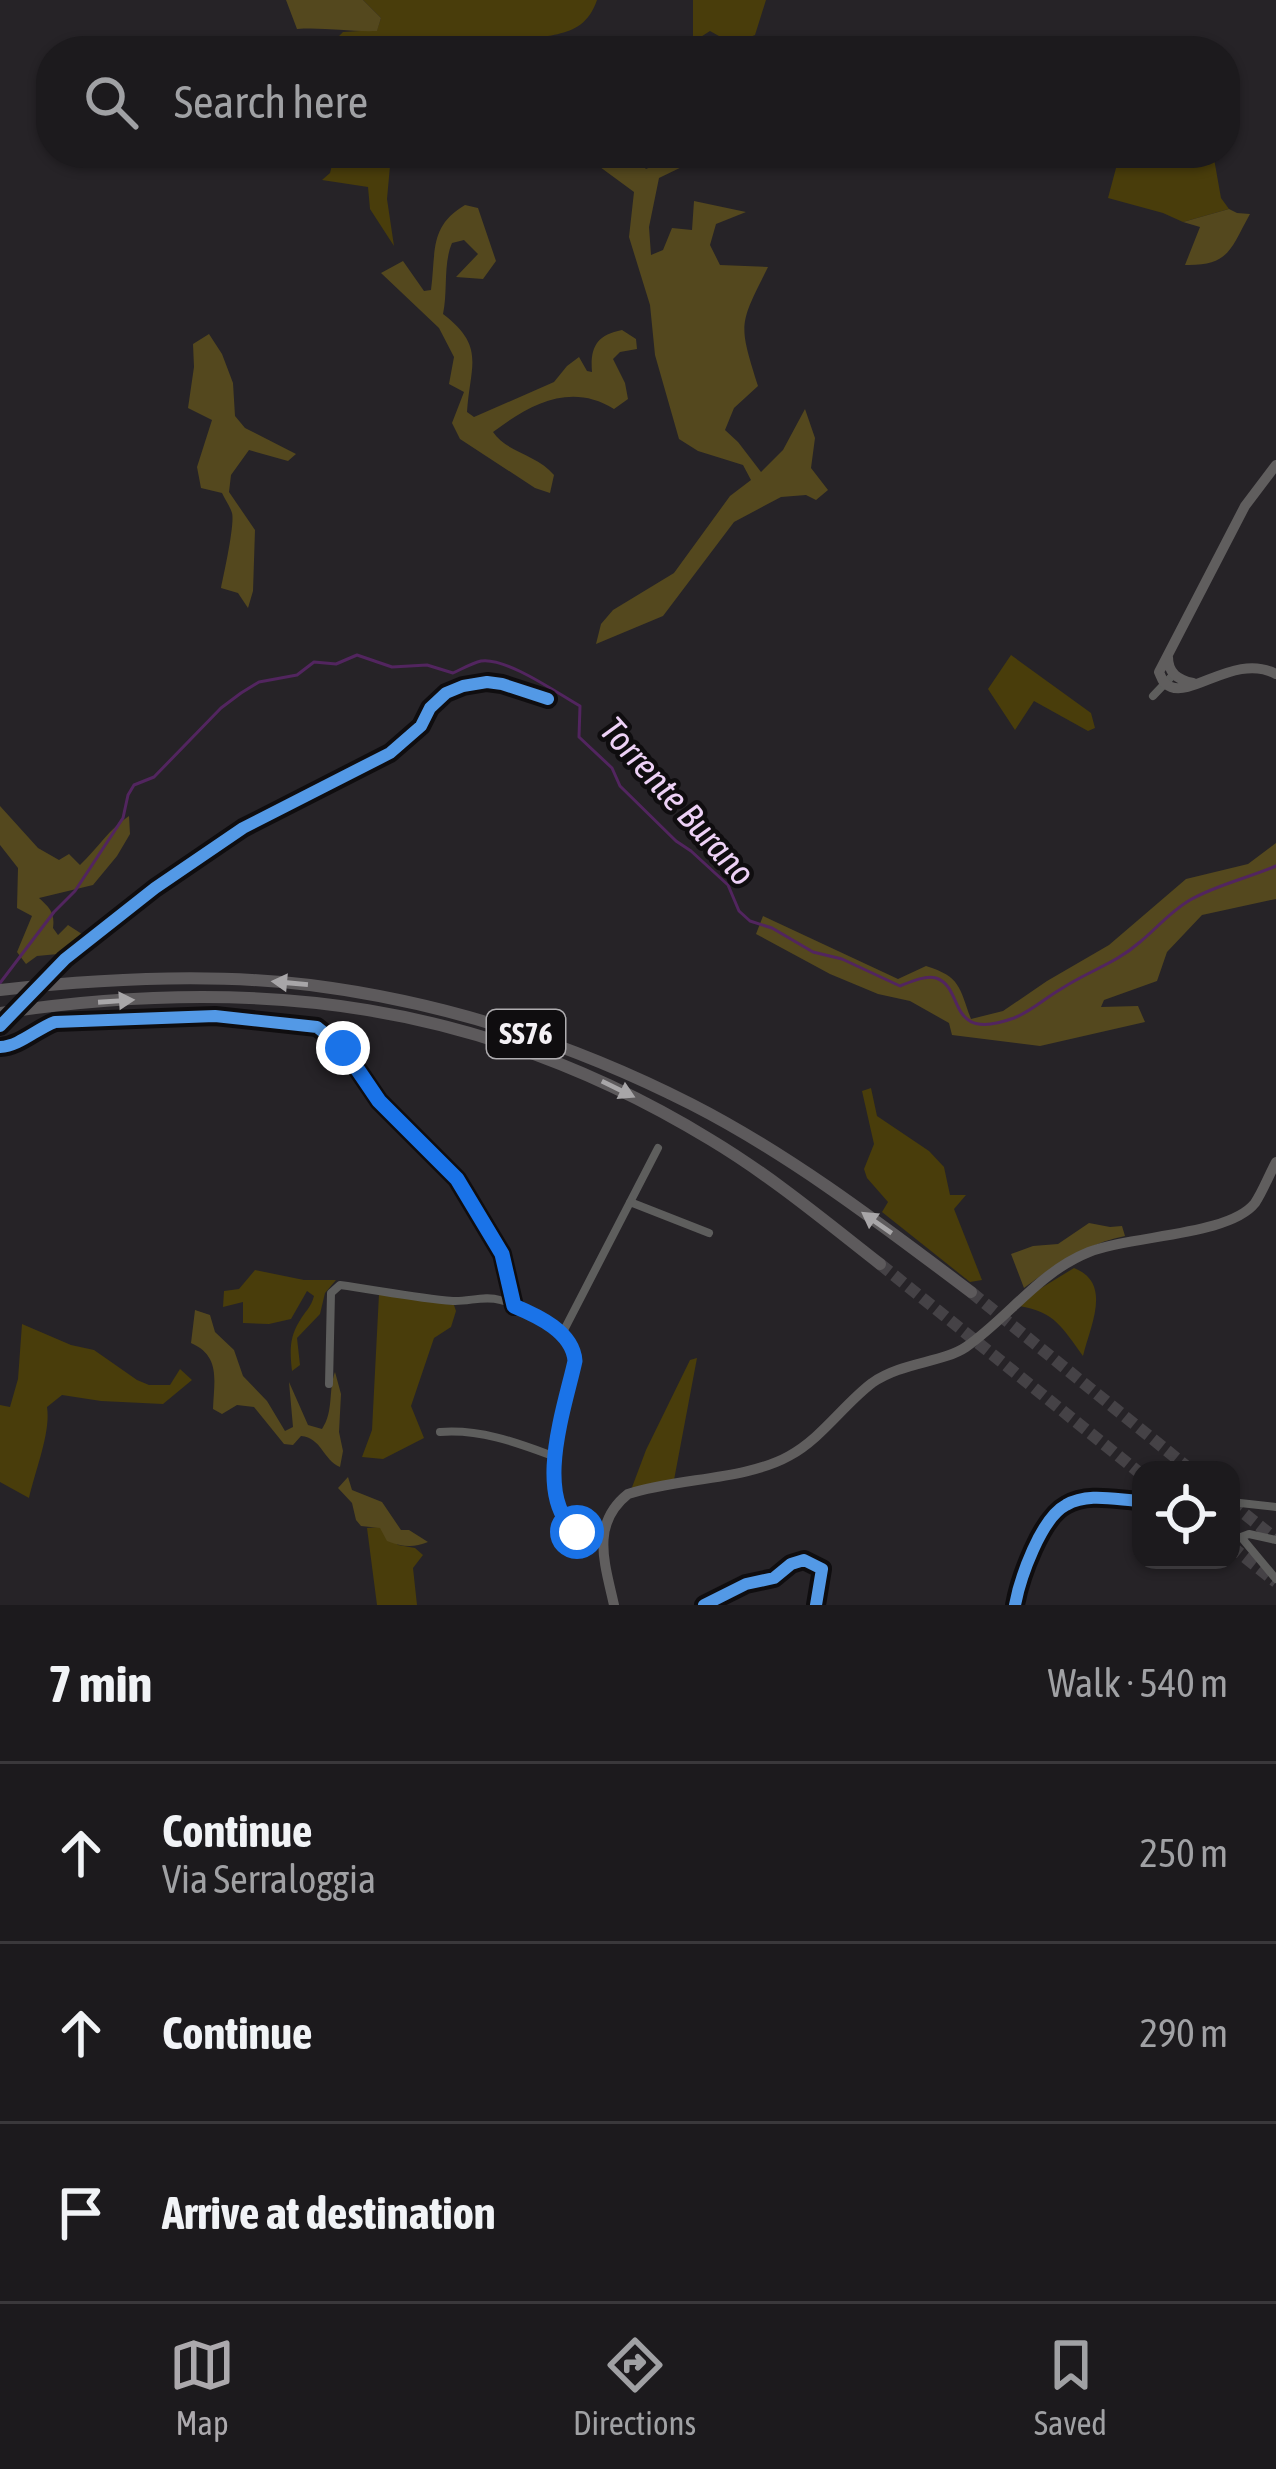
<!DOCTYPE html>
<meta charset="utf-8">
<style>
:root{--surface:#1c1a1d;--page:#252326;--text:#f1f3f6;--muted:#a0a1a4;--line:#3a383b;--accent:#aca9ad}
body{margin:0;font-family:"Asap Condensed",sans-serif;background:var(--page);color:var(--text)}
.controls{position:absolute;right:36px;bottom:36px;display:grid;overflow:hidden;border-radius:24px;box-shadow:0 3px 9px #0004}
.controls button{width:108px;height:108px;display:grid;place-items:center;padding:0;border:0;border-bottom:3px solid var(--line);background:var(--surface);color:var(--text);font:60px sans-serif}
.stop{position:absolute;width:36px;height:36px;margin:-27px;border:9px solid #1a73e8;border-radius:50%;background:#fff}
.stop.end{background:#1a73e8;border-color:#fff;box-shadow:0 3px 12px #0008}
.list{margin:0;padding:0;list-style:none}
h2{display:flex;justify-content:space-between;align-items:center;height:156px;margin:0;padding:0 48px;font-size:51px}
h2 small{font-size:39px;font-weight:400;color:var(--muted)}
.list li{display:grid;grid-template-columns:78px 1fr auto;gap:36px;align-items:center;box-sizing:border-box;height:180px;padding:0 48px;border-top:3px solid var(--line)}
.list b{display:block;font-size:45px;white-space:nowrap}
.list p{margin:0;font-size:39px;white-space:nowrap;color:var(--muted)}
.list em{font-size:39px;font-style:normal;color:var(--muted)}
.icon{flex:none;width:66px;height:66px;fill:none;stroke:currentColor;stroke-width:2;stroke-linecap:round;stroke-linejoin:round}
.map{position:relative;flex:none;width:1276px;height:1605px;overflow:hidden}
.search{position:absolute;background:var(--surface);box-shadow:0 3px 9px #0004;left:36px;right:36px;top:36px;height:132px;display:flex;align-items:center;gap:30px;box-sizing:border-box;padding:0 42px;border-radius:48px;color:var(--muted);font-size:45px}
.sheet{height:696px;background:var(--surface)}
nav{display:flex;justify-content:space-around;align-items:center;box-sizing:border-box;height:168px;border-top:3px solid var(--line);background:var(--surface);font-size:33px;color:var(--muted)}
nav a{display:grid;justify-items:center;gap:6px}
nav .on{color:var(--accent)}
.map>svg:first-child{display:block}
</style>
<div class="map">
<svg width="1276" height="1605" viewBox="0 0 1276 1605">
<rect width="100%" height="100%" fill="#262327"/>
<path fill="#493d0b" d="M363 0H597C581 47 538 27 508 51H336L338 37 343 32 377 30 381 18Z
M693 0H766L755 35 733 44 710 31 693 42Z
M335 153H389L391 155 387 199 394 246 370 209 368 187 322 180 330 173Z
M1120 153H1213L1221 198 1229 209 1183 222 1163 213 1108 198Z
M1011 655 1091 713 1095 728 1088 731 1034 701 1015 730 988 689Z
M871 1088 877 1116 929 1151 944 1167 950 1195H966L954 1209 982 1280 970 1282 882 1212 888 1202 867 1178 864 1169 874 1144 862 1091Z
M1074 1268C1113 1283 1090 1326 1083 1356 1063 1329 1056 1312 1019 1306L1033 1293Z
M255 1270 304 1280H336L325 1293 320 1314 297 1338 300 1365 292 1371C290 1353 289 1338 299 1322 305 1311 311 1308 314 1296L307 1291 291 1319 269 1324 243 1323V1302L223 1307 224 1291 239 1289Z
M379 1294 454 1305 456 1311 451 1327 434 1338 411 1406 424 1438 383 1459 362 1457 372 1430Z
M22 1324 71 1345 94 1350 137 1380 149 1385H170L180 1369 192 1380 163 1404 101 1401 62 1395 47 1407C51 1432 35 1471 29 1498L0 1482V1405L10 1407 18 1379Z
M697 1358 674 1480 631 1490 646 1450 690 1360Z
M380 1527 398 1545 415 1548 423 1555 413 1568 417 1605H377L367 1528Z"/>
<path fill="#54481e" d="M286 0H363L381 18 377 31C349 32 324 27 297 29Z
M581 153H631L646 169 682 153H697L690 163 659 178 649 227 651 255 663 250 672 228 692 230 694 201 746 212 716 224 710 245 720 265 768 267C739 326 738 322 758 386L734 408 725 430 738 442 761 472 783 450 805 409 815 438 811 468 828 490 816 500 806 495 781 497 734 522 663 616 596 644 601 624 613 610 674 573 730 496 751 480 743 465 698 451 679 439 655 355 650 305 629 237 634 192Z
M465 205 478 208 496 261 483 279 456 277 478 254 464 240 452 243C443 264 448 291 443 314 486 347 470 365 467 412L474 417 554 382 567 366 579 357 587 371 592 372C590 348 596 335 622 330L636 339 637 349 620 352 613 359 625 383 628 399 614 409C571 382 530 404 493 432 507 453 537 454 554 475L550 493 535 488 460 439 452 423 464 392 449 384 454 357 439 328 381 273 403 261 424 291 431 290C436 252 429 226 465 205Z
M1229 209 1237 213 1250 214C1230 250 1229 266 1185 265L1200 227 1183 222Z
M209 334 222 354 233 383 235 416 245 428 296 454 288 461 249 450 231 475 229 492 255 530 253 591 248 608 238 593 221 588C224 573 235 524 232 513 230 506 225 500 222 493L201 488 197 467 212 420 188 408 194 367 193 344Z
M0 806 38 848 59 860 69 854 80 865C97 849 110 828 129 816L130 834 117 856 93 885 39 898C50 908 55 913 53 928L58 935 68 925 85 936 58 954 37 956 26 964 17 952 32 916 17 908 18 868 0 845Z
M1276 843V899L1202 915 1167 952 1157 981 1104 1000 1101 1007 1138 1006 1145 1022 1040 1046 952 1035 949 1023 910 1001 878 994 830 974 756 934 763 916 898 979 926 966C961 977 959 987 971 1019L1003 1011 1047 981 1109 945 1186 879 1248 864Z
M1089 1223 1110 1227 1122 1226 1125 1236C1088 1243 1053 1266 1024 1288L1011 1254 1033 1246 1058 1244Z
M195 1310 210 1315 215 1332 234 1350 243 1376 267 1401 285 1431 293 1427 289 1382 308 1425 322 1429C334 1411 328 1391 335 1372L341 1394 339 1432 343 1451 340 1467C323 1460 322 1438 301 1436L293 1445 284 1444 254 1407 237 1405 222 1414 213 1409C214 1381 221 1356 191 1343Z
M348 1477 352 1490 382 1502 401 1530H409L428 1542C413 1548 403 1547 387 1541L380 1528 361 1526 356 1520 352 1503 338 1488Z"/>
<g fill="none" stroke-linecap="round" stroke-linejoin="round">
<path stroke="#52255f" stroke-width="3" d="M0 983 54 912 75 891 123 818 128 795 134 785 154 777 221 708 241 693 259 682 297 675 314 662 336 664 357 655 392 667 427 665 453 673C462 669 472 663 481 661 506 657 557 693 580 706L579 737 612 768 620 786 676 841 691 851 728 885 739 911 750 921 772 928 813 952 842 959 900 986C910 982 925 975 936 978 966 988 945 1043 1014 1018 1032 1011 1045 998 1061 989 1088 971 1115 964 1140 942 1157 928 1171 911 1190 900 1216 885 1248 878 1276 866"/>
<path stroke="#454246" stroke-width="8" stroke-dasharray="8 4" stroke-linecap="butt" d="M16 1009 57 967"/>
<path stroke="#454246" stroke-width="12" stroke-dasharray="12 6" stroke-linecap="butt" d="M880 1264 1141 1474
M971 1292 1191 1470
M1231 1503 1276 1539
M1231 1546 1276 1582"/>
<path stroke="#5e5e5d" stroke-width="8" d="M1153 696 1173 675
M57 967 155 888 227 837 390 753 421 726 430 708 446 693 463 686 487 682 502 684 548 699
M0 1026 11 1015
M0 1047C20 1046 36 1029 55 1022L215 1016 317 1027 343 1048 379 1101 457 1179 502 1254 514 1306
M630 1202 709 1233
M562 1334 658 1148
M329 1384 331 1293 340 1285C377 1290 415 1298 453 1301 468 1302 485 1295 500 1300 526 1307 564 1327 575 1353L553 1456 559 1507 565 1524 577 1532 602 1536
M440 1432C481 1429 515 1442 553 1456
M1231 1502 1276 1507
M1276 1540 1249 1534 1241 1537 1276 1579
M704 1605 746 1584 774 1578 791 1564 804 1560 822 1569 816 1605
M1015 1605C1020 1578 1041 1518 1066 1505 1088 1492 1117 1500 1141 1501"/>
<path stroke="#605e5e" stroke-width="10" d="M1276 465 1245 506 1159 672C1162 679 1163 684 1171 687 1194 696 1237 653 1276 674
M1168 657C1168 673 1178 680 1193 683
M614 1605C605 1564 590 1524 628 1494 677 1478 746 1480 789 1456 822 1438 843 1405 872 1383 902 1362 942 1363 966 1347 1009 1317 1039 1272 1089 1252 1131 1235 1229 1236 1255 1203 1263 1191 1269 1175 1276 1162"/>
<path stroke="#5d5a5c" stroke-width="12" d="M0 990C98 979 212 973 310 985 444 1002 571 1043 691 1104 791 1155 882 1225 971 1292
M0 1013C259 974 485 1002 711 1140 771 1176 825 1221 880 1264"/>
<g stroke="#0f0d0f" stroke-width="20">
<path id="cycleway" d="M0 1026 65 959 155 888 243 828 390 753 421 726 430 708 446 693 463 686 487 682 502 684 548 699
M0 1047C20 1046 36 1029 55 1022L215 1016 317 1027 343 1048 379 1101 457 1179 502 1254 514 1306
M704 1605 746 1584 774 1578 791 1564 804 1560 822 1569 816 1605
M1015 1605C1020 1578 1041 1518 1066 1505 1088 1492 1117 1500 1141 1501"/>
</g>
<use href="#cycleway" stroke="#5399e6" stroke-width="12"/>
</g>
<defs><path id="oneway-solid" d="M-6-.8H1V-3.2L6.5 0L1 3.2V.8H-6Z" transform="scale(3)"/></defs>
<g fill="#a8a6a8">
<use href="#oneway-solid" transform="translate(290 983) rotate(-175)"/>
<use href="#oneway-solid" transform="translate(116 1001) rotate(-4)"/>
<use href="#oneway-solid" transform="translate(618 1089) rotate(26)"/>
<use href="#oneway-solid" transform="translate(877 1223) rotate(-145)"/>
</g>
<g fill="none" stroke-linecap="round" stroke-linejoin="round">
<path stroke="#1a73e8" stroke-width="15" d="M343 1048 379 1101 457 1179 502 1254 514 1306C538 1316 573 1332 575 1361 565 1407 532 1498 577 1532"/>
</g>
<g text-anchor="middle" stroke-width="9" stroke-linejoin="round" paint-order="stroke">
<rect fill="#0f0d0f" stroke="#afadb0" stroke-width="3" x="487" y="1010" width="78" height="48" rx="9"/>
<g font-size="30" font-weight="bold" fill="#f4f1f5">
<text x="526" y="1044">SS76</text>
</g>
<g font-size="36" font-style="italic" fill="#edd1f6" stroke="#0f0d0f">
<text transform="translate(678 801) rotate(48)" y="13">Torrente Burano</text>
</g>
</g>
</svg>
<div class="controls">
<button><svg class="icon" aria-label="locate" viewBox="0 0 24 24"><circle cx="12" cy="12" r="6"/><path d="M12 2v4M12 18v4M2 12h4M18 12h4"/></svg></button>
</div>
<div class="stop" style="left:577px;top:1532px"></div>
<div class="stop end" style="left:343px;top:1048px"></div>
<div class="search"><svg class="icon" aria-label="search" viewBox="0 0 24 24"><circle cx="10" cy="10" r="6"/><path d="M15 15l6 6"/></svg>Search here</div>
</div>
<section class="sheet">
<h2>7 min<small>Walk · 540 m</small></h2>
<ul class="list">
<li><svg class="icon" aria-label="ahead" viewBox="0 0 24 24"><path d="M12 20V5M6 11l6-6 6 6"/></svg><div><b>Continue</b><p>Via Serraloggia</p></div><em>250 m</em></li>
<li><svg class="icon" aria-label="ahead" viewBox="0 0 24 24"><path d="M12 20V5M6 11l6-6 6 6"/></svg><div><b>Continue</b></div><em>290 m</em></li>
<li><svg class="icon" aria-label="arrive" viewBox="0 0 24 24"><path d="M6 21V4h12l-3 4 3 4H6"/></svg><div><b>Arrive at destination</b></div></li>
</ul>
</section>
<nav>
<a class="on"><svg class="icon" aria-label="map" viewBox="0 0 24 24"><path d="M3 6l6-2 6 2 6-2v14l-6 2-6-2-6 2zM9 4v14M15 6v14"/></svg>Map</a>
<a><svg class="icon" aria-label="directions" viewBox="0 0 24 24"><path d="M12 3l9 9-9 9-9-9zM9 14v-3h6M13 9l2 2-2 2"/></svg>Directions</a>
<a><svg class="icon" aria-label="saved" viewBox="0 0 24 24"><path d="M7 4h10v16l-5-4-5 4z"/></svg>Saved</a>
</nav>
